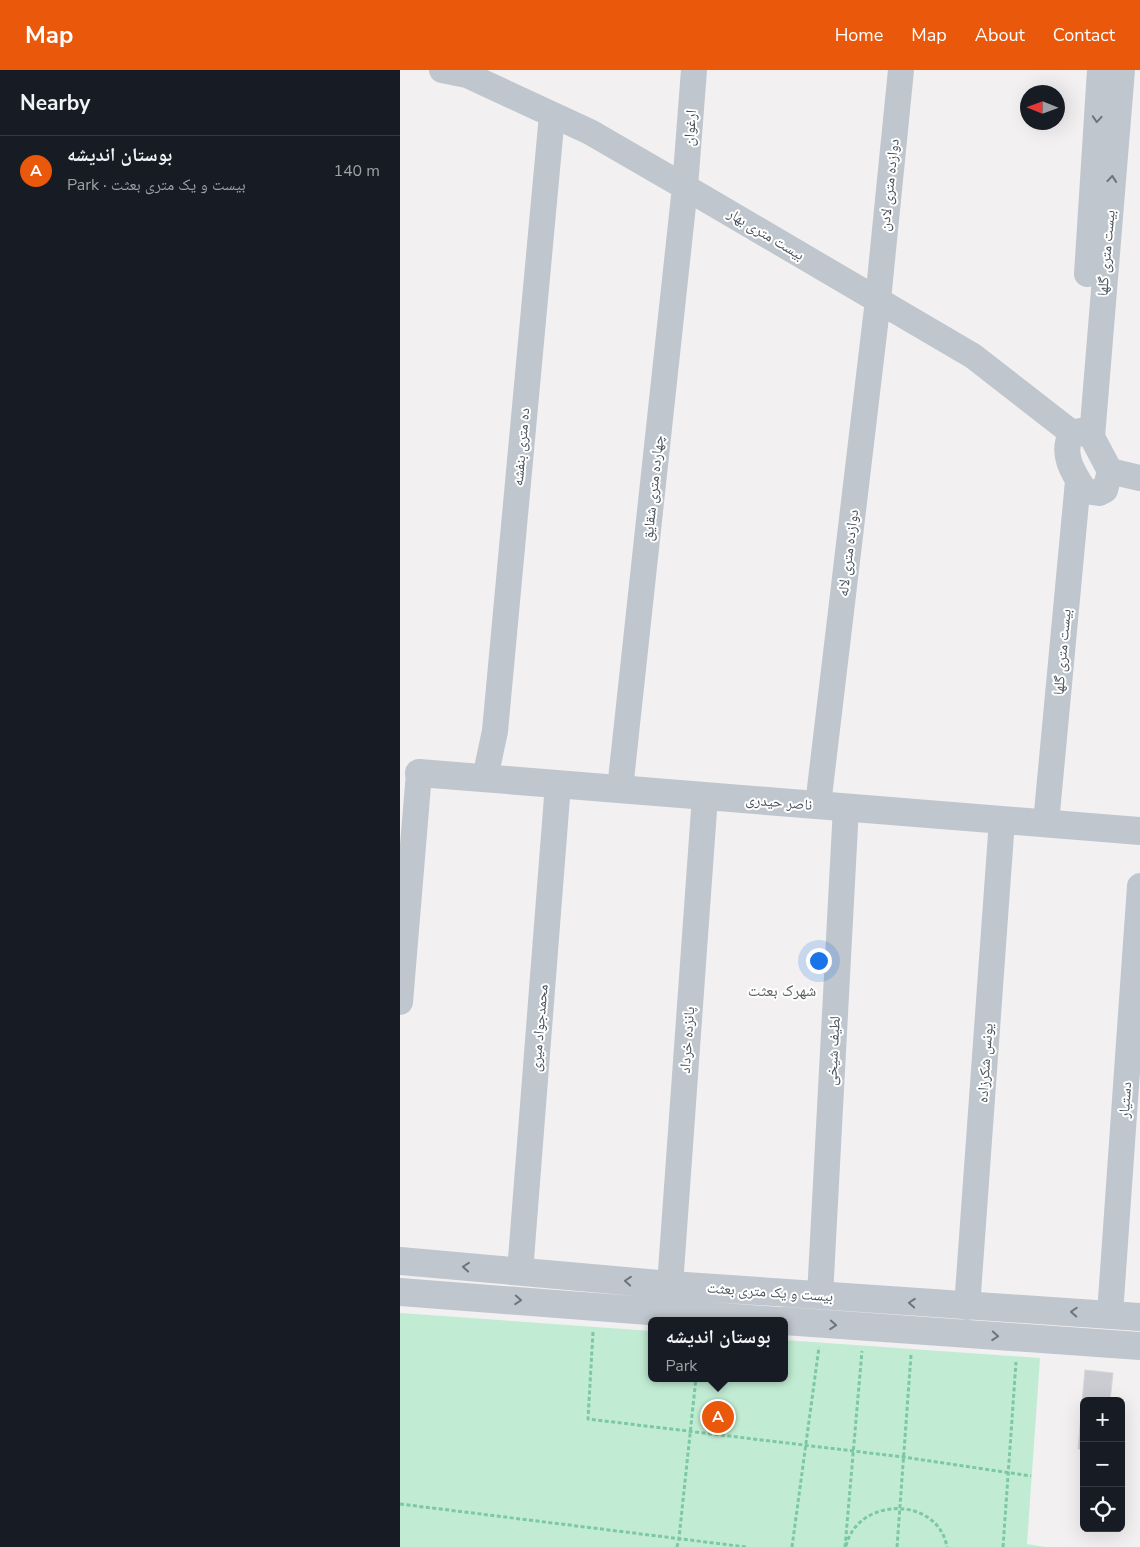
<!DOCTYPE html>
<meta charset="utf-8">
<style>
:root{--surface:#171b24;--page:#20242c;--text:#f1f3f6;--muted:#9ea1a6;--line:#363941;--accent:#ea580c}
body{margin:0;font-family:"Nunito Sans","Noto Naskh Arabic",sans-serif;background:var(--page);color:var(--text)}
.controls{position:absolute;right:15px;bottom:15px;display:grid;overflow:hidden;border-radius:8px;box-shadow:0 5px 20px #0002}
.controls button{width:45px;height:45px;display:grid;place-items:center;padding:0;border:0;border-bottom:1px solid var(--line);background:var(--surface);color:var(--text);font:25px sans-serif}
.compass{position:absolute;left:620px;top:15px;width:45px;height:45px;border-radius:50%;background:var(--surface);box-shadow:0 5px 20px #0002;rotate:271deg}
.you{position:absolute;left:418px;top:890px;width:18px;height:18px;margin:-12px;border:4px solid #fff;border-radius:50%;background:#1a73e8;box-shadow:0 0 0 8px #1a73e833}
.badge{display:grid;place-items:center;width:32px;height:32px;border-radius:50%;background:var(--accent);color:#fff;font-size:16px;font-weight:700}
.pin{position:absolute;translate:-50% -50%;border:2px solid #fff;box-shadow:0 1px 5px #0006}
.popup{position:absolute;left:248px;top:1247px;width:140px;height:65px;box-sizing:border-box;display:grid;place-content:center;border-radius:8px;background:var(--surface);filter:drop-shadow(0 1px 4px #0005);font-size:16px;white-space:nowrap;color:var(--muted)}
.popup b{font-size:19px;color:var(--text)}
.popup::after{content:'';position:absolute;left:50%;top:100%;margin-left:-10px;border:10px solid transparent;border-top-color:var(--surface)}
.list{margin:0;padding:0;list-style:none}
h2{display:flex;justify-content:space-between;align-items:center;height:65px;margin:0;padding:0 20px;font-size:21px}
h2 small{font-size:16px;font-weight:400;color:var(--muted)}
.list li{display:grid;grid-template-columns:32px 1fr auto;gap:15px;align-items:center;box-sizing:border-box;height:70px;padding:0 20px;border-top:1px solid var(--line)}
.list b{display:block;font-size:19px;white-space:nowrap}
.list p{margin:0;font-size:16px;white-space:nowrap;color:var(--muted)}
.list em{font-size:16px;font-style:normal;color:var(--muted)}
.icon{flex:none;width:28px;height:28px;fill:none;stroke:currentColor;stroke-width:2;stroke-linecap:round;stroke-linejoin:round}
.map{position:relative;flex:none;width:740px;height:1477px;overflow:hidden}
header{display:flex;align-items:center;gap:30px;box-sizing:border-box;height:70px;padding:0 25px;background:var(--accent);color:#fff}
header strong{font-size:24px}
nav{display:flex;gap:28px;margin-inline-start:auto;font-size:18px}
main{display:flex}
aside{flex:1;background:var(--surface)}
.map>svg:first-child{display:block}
</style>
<header>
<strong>Map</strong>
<nav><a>Home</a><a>Map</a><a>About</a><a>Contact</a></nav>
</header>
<main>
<aside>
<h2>Nearby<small></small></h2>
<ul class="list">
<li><span class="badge">A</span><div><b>بوستان اندیشه</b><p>Park · بیست و یک متری بعثت</p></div><em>140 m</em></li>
</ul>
</aside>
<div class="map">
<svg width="740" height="1477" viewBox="0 0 740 1477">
<rect width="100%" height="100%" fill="#f2f0f0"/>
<path fill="#c1ecd3" d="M0 1243 252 1261V1308H384V1270L640 1288 627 1474 645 1477H0Z"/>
<path fill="#caccd2" stroke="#d4d6da" d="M685 1300 713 1303 710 1331H684V1380L678 1379Z"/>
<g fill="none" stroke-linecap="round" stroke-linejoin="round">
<path stroke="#7cc8a5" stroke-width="3" stroke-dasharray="4 2.5" stroke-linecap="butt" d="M193 1262 188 1349 503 1387 631 1406
M0 1434 346 1477
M446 1476C458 1426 538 1426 547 1477
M277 1477 279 1468 296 1308
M392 1477 419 1277
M445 1477 462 1281
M497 1477 511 1285
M603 1477 616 1292"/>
<path stroke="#bfc6cd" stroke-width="26" d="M42 0 67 5 190 62 285 117 573 286 672 363
M687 204 700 0
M680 361 692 367 710 401 705 420 699 423 685 421C673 403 660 383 672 363Z
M692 367 722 0
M710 401 740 408
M85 708 95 661 152 45
M220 719 285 117 294 0
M418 735 478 230 501 0
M646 753 678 411
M0 932 19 703
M120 1202 158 714
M270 1215 305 726
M420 1226 446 737
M567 1237 602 750
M710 1244 740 816"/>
<path stroke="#bfc6cd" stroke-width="28" d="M19 703 740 761
M0 1191 270 1215 740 1247
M0 1222 378 1251
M384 1251 740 1276"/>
</g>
<defs><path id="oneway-chevron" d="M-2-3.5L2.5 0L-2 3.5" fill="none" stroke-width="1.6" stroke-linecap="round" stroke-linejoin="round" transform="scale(1.25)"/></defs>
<g stroke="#6c757e">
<use href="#oneway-chevron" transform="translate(697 49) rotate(94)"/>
<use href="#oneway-chevron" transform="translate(712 109) rotate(-85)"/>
<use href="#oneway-chevron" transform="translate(66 1197) rotate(-175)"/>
<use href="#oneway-chevron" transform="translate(228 1211) rotate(-175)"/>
<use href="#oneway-chevron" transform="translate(118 1230) rotate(4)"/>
<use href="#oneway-chevron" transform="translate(512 1233) rotate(-176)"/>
<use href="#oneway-chevron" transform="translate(674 1242) rotate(-177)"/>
<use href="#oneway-chevron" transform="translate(433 1255) rotate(4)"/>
<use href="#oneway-chevron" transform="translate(595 1266) rotate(4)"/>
</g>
<g text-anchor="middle" stroke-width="4" stroke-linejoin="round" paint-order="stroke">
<g font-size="15" fill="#49525c" stroke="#fff">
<text transform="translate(290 58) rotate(-86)" y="5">ارغوان</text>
<text transform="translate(489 115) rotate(-84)" y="5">دوازده متری لادن</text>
<text transform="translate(366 164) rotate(31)" y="5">بیست متری بهار</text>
<text transform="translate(706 183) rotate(-85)" y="5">بیست متری گلها</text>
<text transform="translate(121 377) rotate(-85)" y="5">ده متری بنفشه</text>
<text transform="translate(253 418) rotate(-84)" y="5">چهارده متری شقایق</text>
<text transform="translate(448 483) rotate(-83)" y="5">دوازده متری لاله</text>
<text transform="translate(662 582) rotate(-85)" y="5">بیست متری گلها</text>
<text transform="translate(379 732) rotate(5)" y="5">ناصر حیدری</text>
<text transform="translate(139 958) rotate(-85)" y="5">محمدجواد میری</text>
<text transform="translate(287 970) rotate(-86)" y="5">پانزده خرداد</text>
<text transform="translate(433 981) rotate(-87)" y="5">لطیف شیخی</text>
<text transform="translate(585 993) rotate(-86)" y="5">یونس شکرزاده</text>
<text transform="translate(725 1030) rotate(-86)" y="5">دستیار</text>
<text transform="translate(370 1222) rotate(4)" y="5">بیست و یک متری بعثت</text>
</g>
<g font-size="16" fill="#5d6064" stroke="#fff">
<text x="382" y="926">شهرک بعثت</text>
</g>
</g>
</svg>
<div class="controls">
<button>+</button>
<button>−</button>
<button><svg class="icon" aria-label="locate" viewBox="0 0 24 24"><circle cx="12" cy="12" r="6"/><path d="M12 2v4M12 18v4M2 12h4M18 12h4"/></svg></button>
</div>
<svg class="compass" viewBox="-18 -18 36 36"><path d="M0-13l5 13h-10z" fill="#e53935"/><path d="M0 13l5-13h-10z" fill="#9ea1a6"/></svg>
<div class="you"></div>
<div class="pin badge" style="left:318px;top:1347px">A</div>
<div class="popup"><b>بوستان اندیشه</b>Park</div>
</div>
</main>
